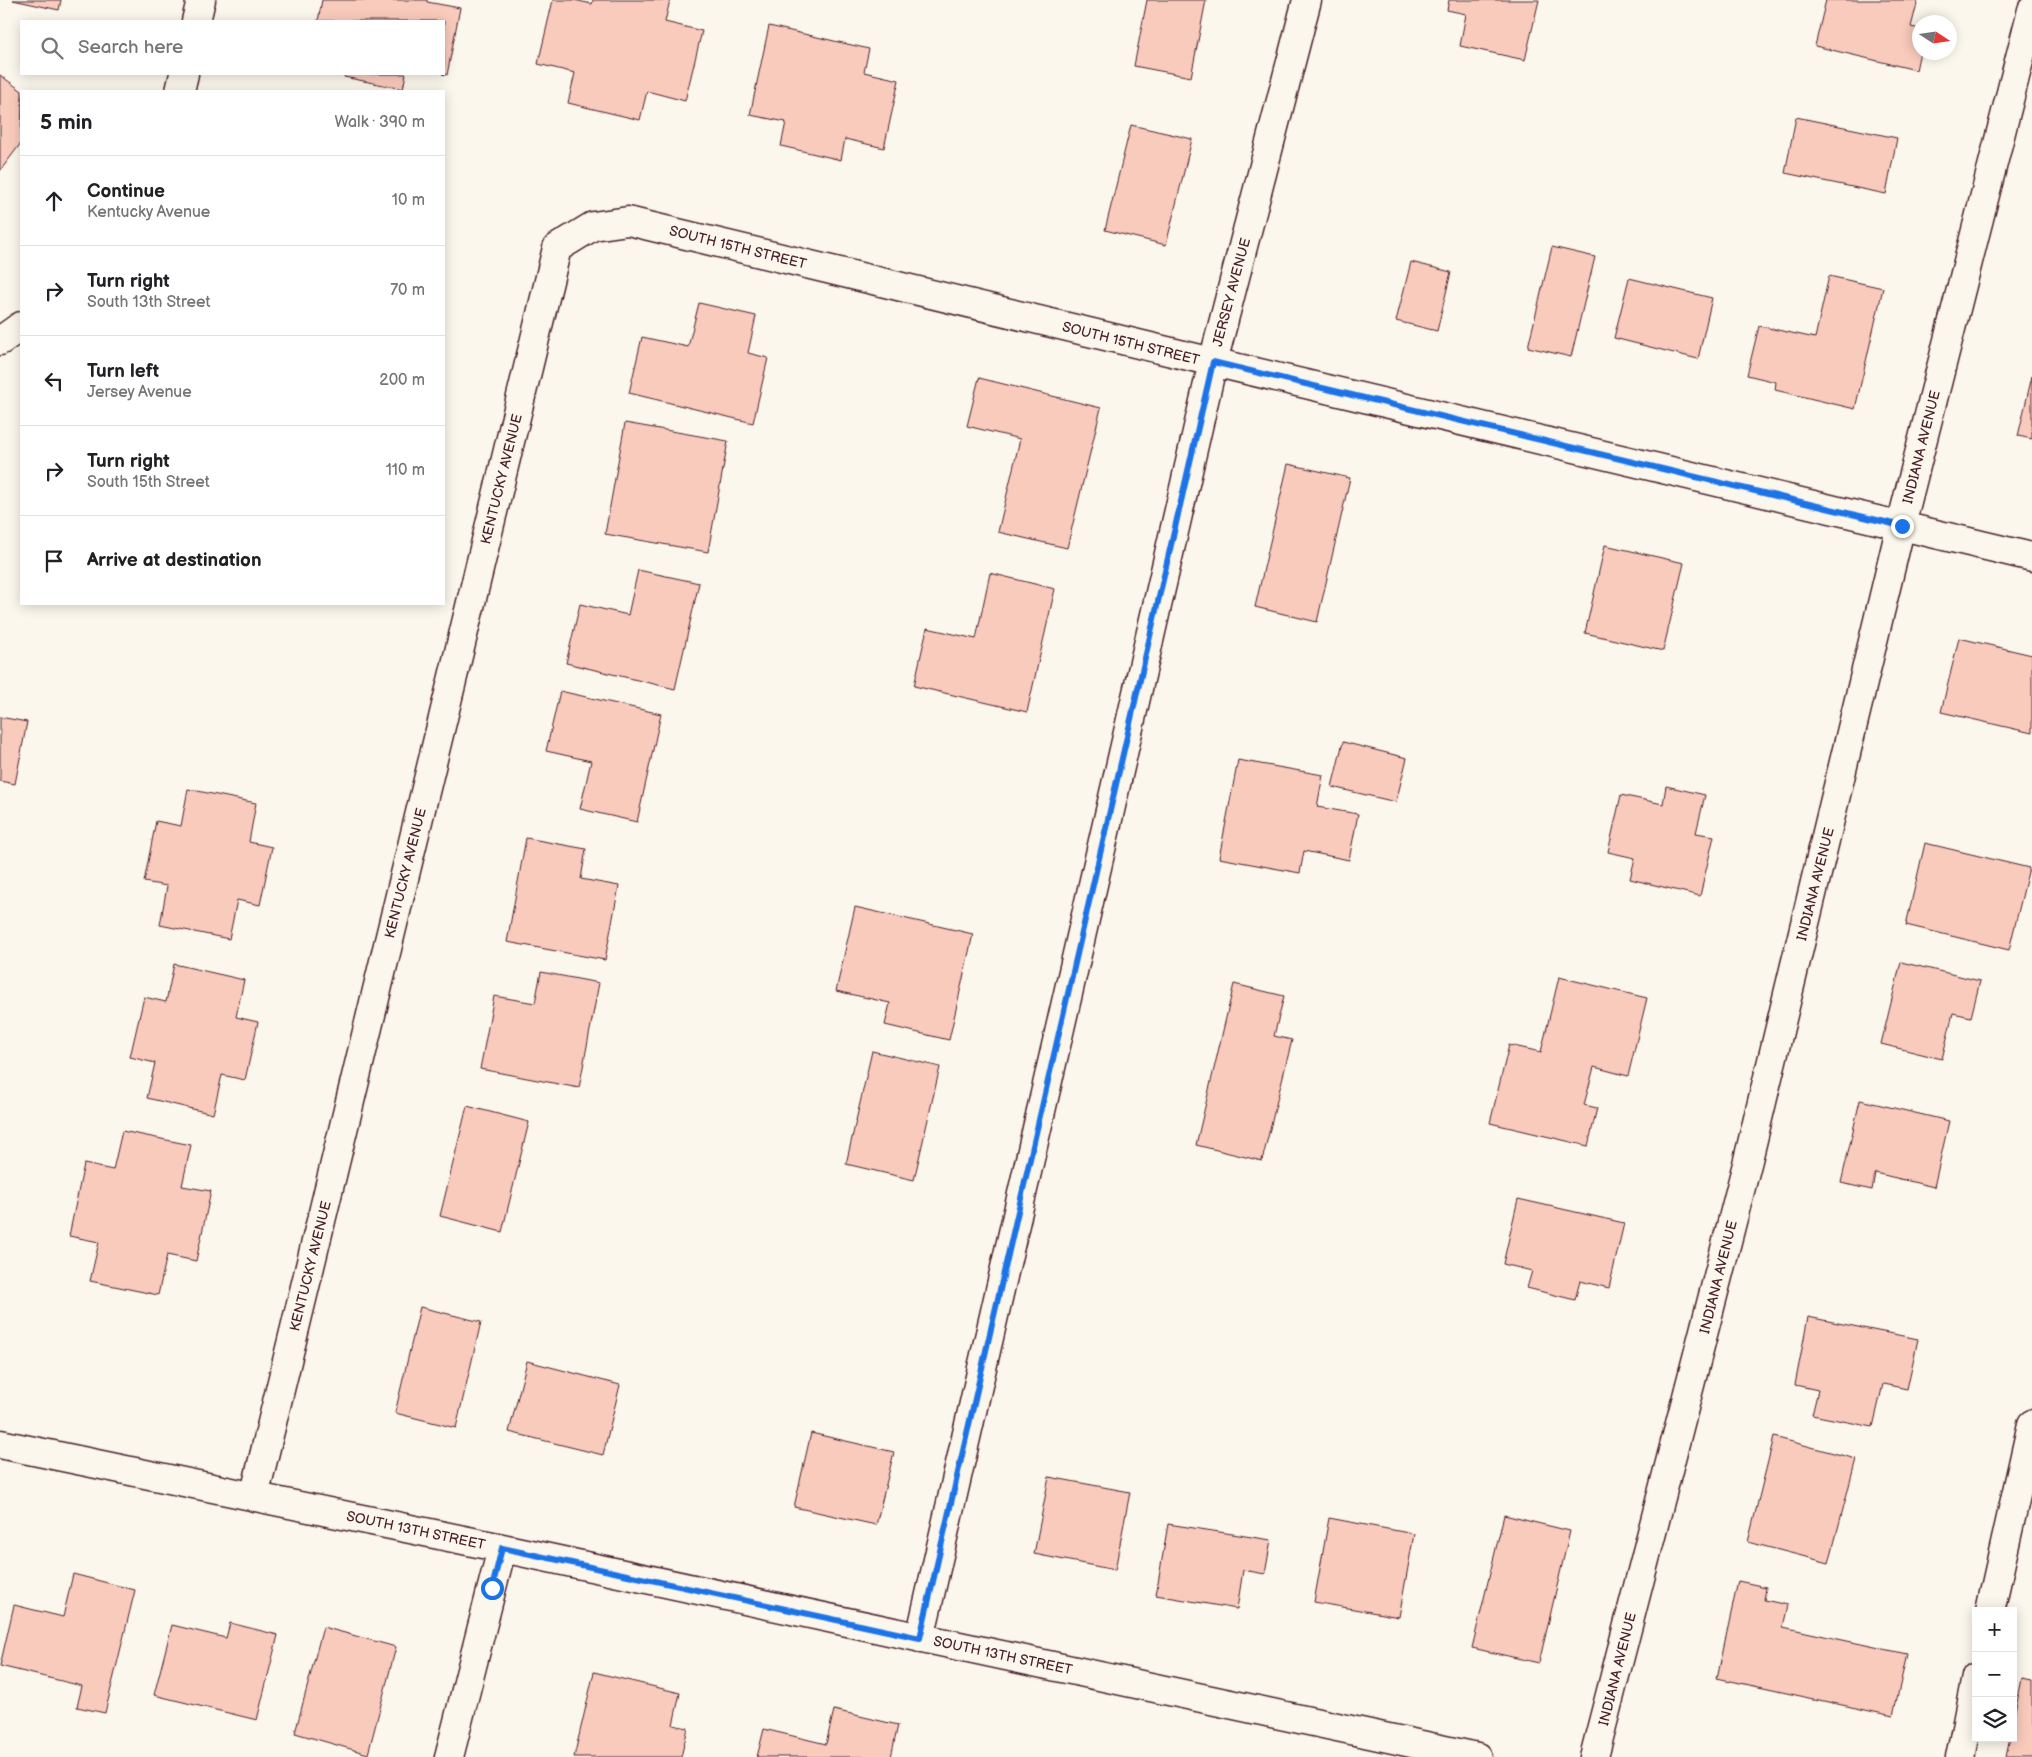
<!DOCTYPE html>
<meta charset="utf-8">
<style>
:root{--surface:#fff;--page:#f2f2f2;--text:#202124;--muted:#757577;--line:#e0e0e0}
body{margin:0;font-family:"Balsamiq Sans",sans-serif;background:var(--page);color:var(--text)}
.controls{position:absolute;right:15px;bottom:15px;display:grid;overflow:hidden;border-radius:0px;box-shadow:0 2px 12px #0003}
.controls button{width:45px;height:45px;display:grid;place-items:center;padding:0;border:0;border-bottom:1px solid var(--line);background:var(--surface);color:var(--text);font:25px sans-serif}
.compass{position:absolute;left:1912px;top:15px;width:45px;height:45px;border-radius:50%;background:var(--surface);box-shadow:0 2px 12px #0003;rotate:102deg}
.stop{position:absolute;width:15px;height:15px;margin:-11px;border:4px solid #1a73e8;border-radius:50%;background:#fff}
.stop.end{background:#1a73e8;border-color:#fff;box-shadow:0 1px 5px #0008}
.list{margin:0;padding:0;list-style:none}
h2{display:flex;justify-content:space-between;align-items:center;height:65px;margin:0;padding:0 20px;font-size:21px}
h2 small{font-size:16px;font-weight:400;color:var(--muted)}
.list li{display:grid;grid-template-columns:32px 1fr auto;gap:15px;align-items:center;box-sizing:border-box;height:90px;padding:0 20px;border-top:1px solid var(--line)}
.list b{display:block;font-size:19px;white-space:nowrap}
.list p{margin:0;font-size:16px;white-space:nowrap;color:var(--muted)}
.list em{font-size:16px;font-style:normal;color:var(--muted)}
.icon{flex:none;width:28px;height:28px;fill:none;stroke:currentColor;stroke-width:2;stroke-linecap:round;stroke-linejoin:round}
.map{position:relative;flex:none;width:2032px;height:1757px;overflow:hidden}
.search{position:absolute;background:var(--surface);box-shadow:0 2px 12px #0003;left:20px;top:20px;width:425px;height:55px;display:flex;align-items:center;gap:12px;box-sizing:border-box;padding:0 18px;border-radius:0px;color:var(--muted);font-size:19px}
.panel{position:absolute;background:var(--surface);box-shadow:0 2px 12px #0003;left:20px;top:90px;width:425px;height:515px;border-radius:0px}
.map>svg:first-child{display:block}
</style>
<div class="map">
<svg width="2032" height="1757" viewBox="0 0 2032 1757">
<rect width="100%" height="100%" fill="#fbf7ec"/>
<filter id="ink" filterUnits="userSpaceOnUse"><feTurbulence type="fractalNoise" baseFrequency=".02" numOctaves="2"/><feDisplacementMap in="SourceGraphic" scale="10" xChannelSelector="R" yChannelSelector="G"/><feConvolveMatrix kernelMatrix="1 2 1 2 8 2 1 2 1" color-interpolation-filters="sRGB"/></filter>
<g filter="url(#ink)">
<path fill="#f9cbbc" stroke="#4a1f2b" d="M13 0H61L59 10Z
M322 0H427V2L460 8 447 75 442 74H444V21H318Z
M553 0H574L592 4 593 0H670L665 22 702 31 685 101 647 91 640 120 568 103 575 73 538 64Z
M1147 0H1206L1191 77 1134 66Z
M1449 0H1539L1525 60 1460 46 1466 14 1447 10Z
M1826 0H1918L1911 27 1920 29V52L1916 70 1815 46Z
M769 26 869 49 864 72 899 80 884 148 845 139 841 160 781 146 786 122 750 115Z
M345 74H406L403 89 344 77Z
M0 75 22 91 21 143 0 171Z
M1796 117 1897 138 1886 194 1785 173Z
M1131 125 1192 139 1166 245 1105 230Z
M1552 247 1595 257 1571 357 1528 347Z
M1411 262 1451 272 1437 331 1396 321Z
M1829 276 1883 288 1855 409 1775 390 1776 382 1747 375 1759 326 1815 338Z
M1629 278 1712 298 1698 359 1614 338Z
M699 303 756 316 748 353 768 358 753 423 629 393 642 337 688 347Z
M2032 376V439L2018 436Z
M979 378 1101 408 1067 548 998 532 1020 439 967 426Z
M625 423 728 441 708 552 605 534Z
M1288 464 1350 478 1317 622 1255 607Z
M1605 545 1684 563 1663 651 1585 633Z
M638 570 699 583 675 689 566 663 580 604 628 615Z
M990 573 1055 589 1027 712 914 686 927 628 976 639Z
M1959 638 2032 655V733L1941 712Z
M560 691 661 714 637 822 580 809 591 761 546 751Z
M0 717 27 722 15 784 0 781Z
M1343 742 1407 758 1396 802 1332 787Z
M1238 760 1323 775 1317 807 1358 814 1349 860 1304 851 1300 873 1219 858Z
M1666 786 1705 795 1696 833 1714 836 1700 896 1630 879 1635 858 1608 852 1621 795 1663 804Z
M188 789 256 803 249 842 272 847 260 905 237 900 229 939 160 925 167 886 144 882 156 821 181 826Z
M526 838 586 849 581 879 619 886 605 960 507 942Z
M1925 843 2029 868 2009 950 1906 925Z
M855 907 973 934 949 1040 885 1025 890 1003 836 991Z
M1901 962 1980 981 1971 1017 1953 1013 1942 1059 1881 1044Z
M174 964 244 980 236 1017 258 1022 245 1080 222 1075 213 1114 147 1098 155 1063 130 1057 144 997 166 1002Z
M541 972 599 983 579 1088 480 1069 494 996 535 1003Z
M1559 977 1647 998 1628 1076 1594 1067 1584 1105 1597 1108 1588 1146 1490 1123 1509 1045 1541 1052Z
M1234 984 1284 996 1274 1036 1292 1040 1262 1161 1196 1145Z
M872 1051 940 1067 914 1180 846 1164Z
M1860 1100 1949 1121 1934 1187 1875 1173 1872 1190 1841 1183Z
M467 1106 529 1122 502 1232 440 1216Z
M122 1131 191 1145 182 1186 211 1191 196 1261 167 1255 158 1295 90 1281 99 1242 69 1236 84 1164 113 1170Z
M1518 1199 1624 1223 1609 1288 1580 1281 1575 1300 1527 1288 1532 1271 1503 1264Z
M420 1307 481 1322 456 1428 395 1413Z
M1808 1317 1918 1339 1907 1389 1883 1384 1873 1427 1812 1415 1818 1390 1795 1385Z
M527 1361 620 1385 603 1455 509 1432Z
M811 1433 894 1452 876 1525 794 1507Z
M1774 1437 1856 1459 1829 1563 1748 1542Z
M1049 1477 1130 1492 1115 1570 1034 1554Z
M1504 1515 1570 1531 1539 1663 1472 1648Z
M1329 1518 1414 1534 1399 1617 1314 1602Z
M1168 1524 1271 1540 1265 1574 1243 1570 1237 1609 1156 1595Z
M73 1574 135 1590 105 1713 77 1707 82 1686 0 1666 14 1605 63 1617Z
M1738 1581 1766 1587 1764 1600 1788 1605 1783 1627 1907 1654 1893 1716 1717 1678Z
M230 1623 278 1635 257 1720 154 1695 172 1625 226 1638Z
M323 1627 396 1647 368 1754 295 1733Z
M594 1672 680 1693 673 1725 688 1728 681 1757H574Z
M2022 1679 2032 1681V1757H2006L2010 1738H2013V1722Z
M834 1710 898 1725 891 1757H757L764 1729 826 1744Z"/>
<g fill="none" stroke-linecap="round" stroke-linejoin="round">
<g stroke="#4a1f2b" stroke-width="31">
<path id="minor" d="M196 21 201 0
M180 91 184 74
M0 341 21 326
M0 1444 502 1548 1477 1757
M254 1497 557 248 593 226 628 221 1213 362 2032 557
M1990 1611 2032 1424
M920 1638 1213 362 1307 0
M449 1757 502 1548
M1594 1757 1748 1160 1901 525 2032 10
M1960 1757 1976 1677"/>
</g>
<use href="#minor" stroke="#fbf7ec" stroke-width="28"/>
</g>
</g>
<g fill="none" stroke-linecap="round" stroke-linejoin="round" filter="url(#ink)">
<path stroke="#1a73e8" stroke-width="6" d="M492 1588 502 1548 920 1638 1213 362 1902 526"/>
</g>
<g text-anchor="middle" stroke-width="4" stroke-linejoin="round" paint-order="stroke">
<g font-size="14" fill="#4a1f2b" stroke="#fbf7ec">
<text transform="translate(738 247) rotate(14)" y="5">SOUTH 15TH STREET</text>
<text transform="translate(1231 292) rotate(-75)" y="5">JERSEY AVENUE</text>
<text transform="translate(1131 343) rotate(14)" y="5">SOUTH 15TH STREET</text>
<text transform="translate(1921 447) rotate(-76)" y="5">INDIANA AVENUE</text>
<text transform="translate(501 479) rotate(-76)" y="5">KENTUCKY AVENUE</text>
<text transform="translate(405 873) rotate(-76)" y="5">KENTUCKY AVENUE</text>
<text transform="translate(1815 884) rotate(-76)" y="5">INDIANA AVENUE</text>
<text transform="translate(310 1266) rotate(-76)" y="5">KENTUCKY AVENUE</text>
<text transform="translate(1718 1277) rotate(-76)" y="5">INDIANA AVENUE</text>
<text transform="translate(416 1530) rotate(12)" y="5">SOUTH 13TH STREET</text>
<text transform="translate(1003 1655) rotate(12)" y="5">SOUTH 13TH STREET</text>
<text transform="translate(1617 1669) rotate(-76)" y="5">INDIANA AVENUE</text>
</g>
</g>
</svg>
<div class="controls">
<button>+</button>
<button>−</button>
<button><svg class="icon" aria-label="layers" viewBox="0 0 24 24"><path d="M12 4l9 5-9 5-9-5zM3 14l9 5 9-5"/></svg></button>
</div>
<svg class="compass" viewBox="-18 -18 36 36"><path d="M0-13l5 13h-10z" fill="#e53935"/><path d="M0 13l5-13h-10z" fill="#757577"/></svg>
<div class="stop" style="left:492px;top:1588px"></div>
<div class="stop end" style="left:1902px;top:526px"></div>
<div class="search"><svg class="icon" aria-label="search" viewBox="0 0 24 24"><circle cx="10" cy="10" r="6"/><path d="M15 15l6 6"/></svg>Search here</div>
<section class="panel">
<h2>5 min<small>Walk · 390 m</small></h2>
<ul class="list">
<li><svg class="icon" aria-label="ahead" viewBox="0 0 24 24"><path d="M12 20V5M6 11l6-6 6 6"/></svg><div><b>Continue</b><p>Kentucky Avenue</p></div><em>10 m</em></li>
<li><svg class="icon" aria-label="right" viewBox="0 0 24 24"><path d="M7 20v-9h11M14 6l5 5-5 5"/></svg><div><b>Turn right</b><p>South 13th Street</p></div><em>70 m</em></li>
<li><svg class="icon" aria-label="left" viewBox="0 0 24 24"><path d="M17 20v-9H6M10 6l-5 5 5 5"/></svg><div><b>Turn left</b><p>Jersey Avenue</p></div><em>200 m</em></li>
<li><svg class="icon" aria-label="right" viewBox="0 0 24 24"><path d="M7 20v-9h11M14 6l5 5-5 5"/></svg><div><b>Turn right</b><p>South 15th Street</p></div><em>110 m</em></li>
<li><svg class="icon" aria-label="arrive" viewBox="0 0 24 24"><path d="M6 21V4h12l-3 4 3 4H6"/></svg><div><b>Arrive at destination</b></div></li>
</ul>
</section>
</div>
